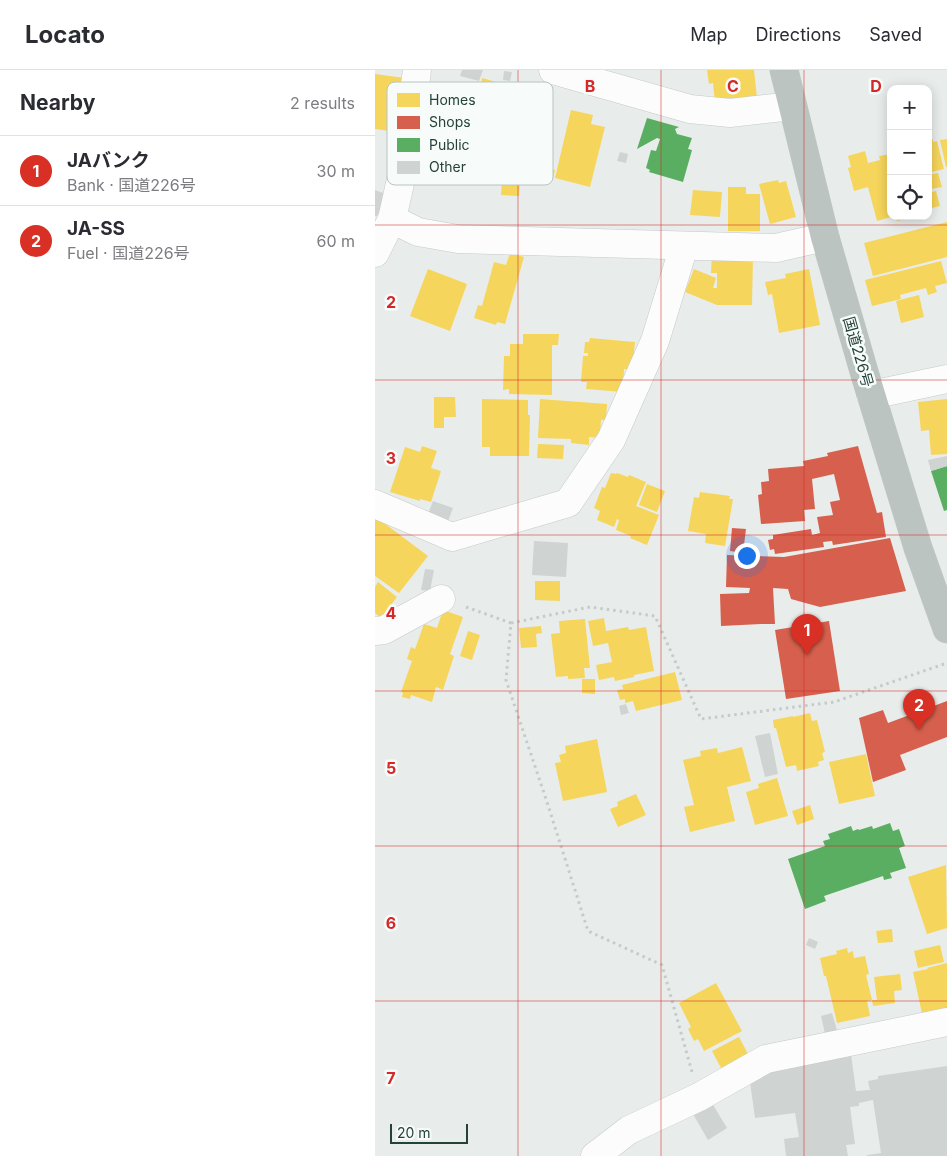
<!DOCTYPE html>
<meta charset="utf-8">
<style>
:root{--surface:#fff;--page:#f2f2f3;--text:#2b2b33;--muted:#7c7c81;--line:#e1e1e2;--accent:#d93025}
body{margin:0;font-family:Inter,"Noto Sans JP",sans-serif;background:var(--page);color:var(--text)}
.controls{position:absolute;right:15px;top:15px;display:grid;overflow:hidden;border-radius:10px;box-shadow:0 2px 12px #0003}
.controls button{width:45px;height:45px;display:grid;place-items:center;padding:0;border:0;border-bottom:1px solid var(--line);background:var(--surface);color:var(--text);font:25px sans-serif}
.scale{position:absolute;left:15px;bottom:12px;width:78px;box-sizing:border-box;padding-left:5px;border:2px solid #24423a;border-top:0;font-size:14px;line-height:18px;white-space:nowrap;color:#24423a;-webkit-text-stroke:4px #f7fbf9;paint-order:stroke}
.you{position:absolute;left:371px;top:485px;width:18px;height:18px;margin:-12px;border:4px solid #fff;border-radius:50%;background:#1a73e8;box-shadow:0 0 0 8px #1a73e833}
.badge{display:grid;place-items:center;width:32px;height:32px;border-radius:50%;background:var(--accent);color:#fff;font-size:16px;font-weight:700}
.pin{position:absolute;translate:-50% -41px;filter:drop-shadow(0 1px 2px #0008)}
.pin::after{content:'';position:absolute;top:26px;width:18px;height:15px;background:inherit;clip-path:polygon(0 0,100% 0,50% 100%)}
.list{margin:0;padding:0;list-style:none}
h2{display:flex;justify-content:space-between;align-items:center;height:65px;margin:0;padding:0 20px;font-size:21px}
h2 small{font-size:16px;font-weight:400;color:var(--muted)}
.list li{display:grid;grid-template-columns:32px 1fr auto;gap:15px;align-items:center;box-sizing:border-box;height:70px;padding:0 20px;border-top:1px solid var(--line)}
.list b{display:block;font-size:19px;white-space:nowrap}
.list p{margin:0;font-size:16px;white-space:nowrap;color:var(--muted)}
.list em{font-size:16px;font-style:normal;color:var(--muted)}
.icon{flex:none;width:28px;height:28px;fill:none;stroke:currentColor;stroke-width:2;stroke-linecap:round;stroke-linejoin:round}
.map{position:relative;flex:none;width:572px;height:1086px;overflow:hidden}
header{display:flex;align-items:center;gap:30px;box-sizing:border-box;height:70px;padding:0 25px;background:var(--surface);border-bottom:1px solid var(--line)}
header strong{font-size:24px}
nav{display:flex;gap:28px;margin-inline-start:auto;font-size:18px}
main{display:flex}
aside{flex:1;background:var(--surface)}
.map>svg:first-child{display:block}
</style>
<header>
<strong>Locato</strong>
<nav><a>Map</a><a>Directions</a><a>Saved</a></nav>
</header>
<main>
<aside>
<h2>Nearby<small>2 results</small></h2>
<ul class="list">
<li><span class="badge">1</span><div><b>JAバンク</b><p>Bank · 国道226号</p></div><em>30 m</em></li>
<li><span class="badge">2</span><div><b>JA-SS</b><p>Fuel · 国道226号</p></div><em>60 m</em></li>
</ul>
</aside>
<div class="map">
<svg width="572" height="1086" viewBox="0 0 572 1086">
<rect width="100%" height="100%" fill="#e8edeb"/>
<path fill="#f6d55c" d="M332 0H379L382 28 340 33 338 13 334 14Z
M0 4 30 8 22 62 0 59Z
M107 8 125 13 124 17 132 19 126 43 120 42 114 67 120 68 117 82 90 76 91 73 71 68 82 24 99 28 102 12 106 14Z
M152 21 178 26 162 97 136 91Z
M196 40 218 45 216 54 230 57 215 117 180 108Z
M558 69V72L562 71 569 99 553 103V70Z
M572 69V97H571L565 70Z
M490 81 493 93 505 90 504 86 516 84V147L502 151 493 117 479 121 473 98 476 97 473 86Z
M164 96 180 100 178 109 162 105Z
M563 103 567 117 556 119 557 122 561 121 565 136 553 139V105Z
M127 109H145L144 126 126 125Z
M403 110 404 113 411 111 421 147 395 154 384 114Z
M353 117H371V124H385V161H353Z
M318 120 347 122 345 147 315 145Z
M520 146H532V149L522 151Z
M572 152V187L498 206 489 173Z
M135 183 149 187 130 254 122 252 121 255 99 248 103 235 107 236 119 192 131 195Z
M337 184 378 185 377 235H342L310 222 319 199 341 208 338 218H342V203H336Z
M566 191 572 213 560 216 562 222 553 225 551 218 525 225 526 229 497 236 490 210Z
M53 199 92 214 75 261 35 246Z
M434 199 445 255 404 263 397 224 393 225 390 212 411 208 410 204Z
M544 225 549 247 526 253 521 231Z
M148 264H184L183 275H177V325L134 324V319L128 320 129 286H135V274H148Z
M215 268 260 272 257 299H249L248 322 211 319 212 312H206L208 286H213V283H209L210 272H214Z
M59 327H80L81 347H69V358H59Z
M107 329 153 330V345H155L154 386H115V377H107Z
M165 329 232 334 231 350H226L225 368 214 367V375L196 373V369L163 368Z
M572 329V384L556 385 554 360 546 361 543 332Z
M163 374 189 375 188 389 162 388Z
M47 376 62 381 56 398 66 401 56 432 45 429V431L15 422 30 377 45 382Z
M236 403 241 404 242 403 253 407 254 405 271 412 261 436 284 445 272 475 255 468 256 466 241 460 244 450 242 449 239 457 222 450 225 441 219 438 227 417 230 418Z
M272 414 290 421 282 442 264 435Z
M325 422 355 426 354 429H358L350 476 330 473 331 464 313 461 319 427 324 428Z
M1 447 53 486 24 523 0 506V448Z
M160 511H185V531L160 530Z
M3 512 22 527 6 548 0 543V517Z
M68 540 88 547 75 584 79 586 68 620 61 617 57 632 36 625 35 629 27 627 28 623 26 622 37 591 32 589 36 577 40 579 49 554 62 558Z
M229 548 231 561 253 557 254 560 271 557 279 601 259 605V607L240 611 239 607 224 610 221 595 237 592 233 573 218 576 213 551Z
M210 549 215 598H209L210 608 193 609V606L181 607 176 564 185 563 184 551Z
M166 556 167 563 161 564 162 577 146 578 144 558Z
M93 561 105 565 97 590 85 586Z
M300 602 307 630 261 641 258 631 250 633V629L245 630 242 620 248 619 247 615Z
M207 609H220V624L207 623Z
M435 643 437 651 442 650 450 682 447 683 449 690 443 692 444 696 422 701 421 695 411 697 401 658H399L398 650 418 646V647Z
M222 669 232 722 188 731 180 693 186 692 184 685 191 683 190 676Z
M367 677 376 711 352 717 360 751 315 762 309 737 319 735 308 690 326 686 325 681 342 678 343 683Z
M491 684 500 726 464 734 454 692Z
M402 708 413 746 380 755 371 722 384 718 383 714Z
M261 724 271 745 243 757 235 739 243 736 242 732Z
M435 735 439 749 422 755 417 741Z
M571 795 572 858 552 864 533 807Z
M517 859 518 872 503 873 501 861Z
M565 875 569 892 543 898 539 881Z
M472 878 473 883 478 881 479 888 490 886 494 904 491 905 497 930 492 931 495 946 462 953 451 906H449L445 888 462 884 461 881Z
M572 893V943L548 948 538 902 553 899 552 898Z
M525 904 527 920 519 921 520 933 498 936 497 930H502L499 907Z
M341 913 367 961 329 981 323 969 319 971 313 959 316 957 304 933Z
M364 967 373 984 346 998 337 981Z"/>
<path fill="#d6604d" d="M483 376 502 443 507 442 511 467 458 475 457 471 448 472 449 477 400 484 399 479 395 480 393 470 398 469V465L436 459 437 465 445 463 442 447 458 445 455 432 465 430 459 404 437 409 440 439 429 440 430 451 386 454 383 425 387 424 386 412 394 411 393 399 429 396 428 391 453 386 452 383Z
M357 458 371 459 368 483 355 481Z
M515 468 531 521 445 537 416 529 413 519 398 518 400 554H386L346 556 345 524 374 523 375 518 351 517 352 485 409 487Z
M454 551 465 621 411 629 400 560Z
M572 631V667L525 685 531 700 498 712 484 648 508 640 513 653Z"/>
<path fill="#5aae61" d="M272 48 304 57 300 59 302 64 317 68 313 79 317 80 308 112 274 102 275 100 271 98 276 80 281 81 285 69 282 68 262 79Z
M572 396V440L569 441 556 401Z
M515 753 518 761 524 759 530 776 524 778 531 798 515 803 517 808 509 810 508 806 449 826 451 831 430 839 413 789 450 776 448 771 455 769 453 764 465 760 476 756 478 761 483 759 484 760 497 756 498 759Z"/>
<path fill="#cfd4d2" d="M87 0H108L104 11 85 6Z
M129 1 137 2 135 11 128 10Z
M245 82 253 84 251 93 242 91Z
M0 120 11 124 2 146H0Z
M572 386V396L556 401 553 390Z
M58 431 78 438 73 451 53 444Z
M159 471 193 473 191 507 157 505Z
M50 499 59 500 55 521 46 520Z
M251 634 254 643 246 645 244 636Z
M395 663 403 704 390 707 380 666Z
M434 868 443 872 440 879 431 875Z
M457 943 462 960 450 964 446 946Z
M476 984 481 1021 495 1020 493 1011 503 1009V1006L572 996V1086H492V1085L506 1083 498 1030 484 1033V1036L475 1037 480 1074 471 1075 473 1086H411L409 1069 424 1067 420 1043 380 1048 374 1005 414 999 413 992Z
M337 1033 352 1058 333 1070 318 1044Z"/>
<g fill="none" stroke-linecap="round" stroke-linejoin="round">
<g stroke="#c5cac8" stroke-width="29">
<path id="minor" d="M178 0 315 39 355 43 417 36
M17 149 43 162 83 169 401 178 450 167
M0 183 17 149 29 96 42 0
M496 325 572 309
M0 434 77 467 193 433 236 370 280 271 309 176
M0 561 9 560 66 529
M220 1086 254 1060 324 1027 391 989 572 952"/>
</g>
<g stroke="#c3ccc9" stroke-width="29">
<path id="highway" d="M409 0 450 167 490 305 543 478 572 559"/>
</g>
<path stroke="#c3ccca" stroke-width="3" stroke-dasharray="2.5 4" stroke-linecap="butt" d="M91 537 136 553 131 610 172 732 213 861 287 895 317 1002
M136 553 215 537 280 546 326 649 459 632 572 593"/>
<use href="#minor" stroke="#fcfcfc" stroke-width="28"/>
<use href="#highway" stroke="#bcc4c2" stroke-width="28"/>
</g>
<path fill="none" stroke="#d62828" stroke-width="1" stroke-opacity="0.55" d="M143 0V1086M286 0V1086M429 0V1086M0 155H572M0 310H572M0 465H572M0 621H572M0 776H572M0 931H572"/>
<g text-anchor="middle" stroke-width="5" stroke-linejoin="round" paint-order="stroke">
<g font-size="15" fill="#24423a" stroke="#f7fbf9">
<text transform="translate(483 282) rotate(74)" y="5">国道226号</text>
</g>
</g>
<rect x="12" y="12" width="166" height="103" rx="8" fill="#f7fbf9" stroke="#b8c4c0" stroke-width="1"/>
<rect x="22" y="23" width="23" height="14" fill="#f6d55c"/>
<rect x="22" y="46" width="23" height="13" fill="#d6604d"/>
<rect x="22" y="68" width="23" height="14" fill="#5aae61"/>
<rect x="22" y="91" width="23" height="13" fill="#cfd4d2"/>
<g font-size="14" fill="#24423a">
<text x="54" y="35">Homes</text>
<text x="54" y="57">Shops</text>
<text x="54" y="80">Public</text>
<text x="54" y="102">Other</text>
</g>
<g font-size="16" text-anchor="middle" font-weight="bold" fill="#d62828" stroke="#f7fbf9" stroke-width="5" stroke-linejoin="round" paint-order="stroke">
<text x="215" y="22">B</text>
<text x="358" y="22">C</text>
<text x="501" y="22">D</text>
<text x="16" y="238">2</text>
<text x="16" y="394">3</text>
<text x="16" y="549">4</text>
<text x="16" y="704">5</text>
<text x="16" y="859">6</text>
<text x="16" y="1014">7</text>
</g>
</svg>
<div class="controls">
<button>+</button>
<button>−</button>
<button><svg class="icon" aria-label="locate" viewBox="0 0 24 24"><circle cx="12" cy="12" r="6"/><path d="M12 2v4M12 18v4M2 12h4M18 12h4"/></svg></button>
</div>
<div class="scale">20 m</div>
<div class="you"></div>
<div class="pin badge" style="left:432px;top:585px">1</div>
<div class="pin badge" style="left:544px;top:660px">2</div>
</div>
</main>
